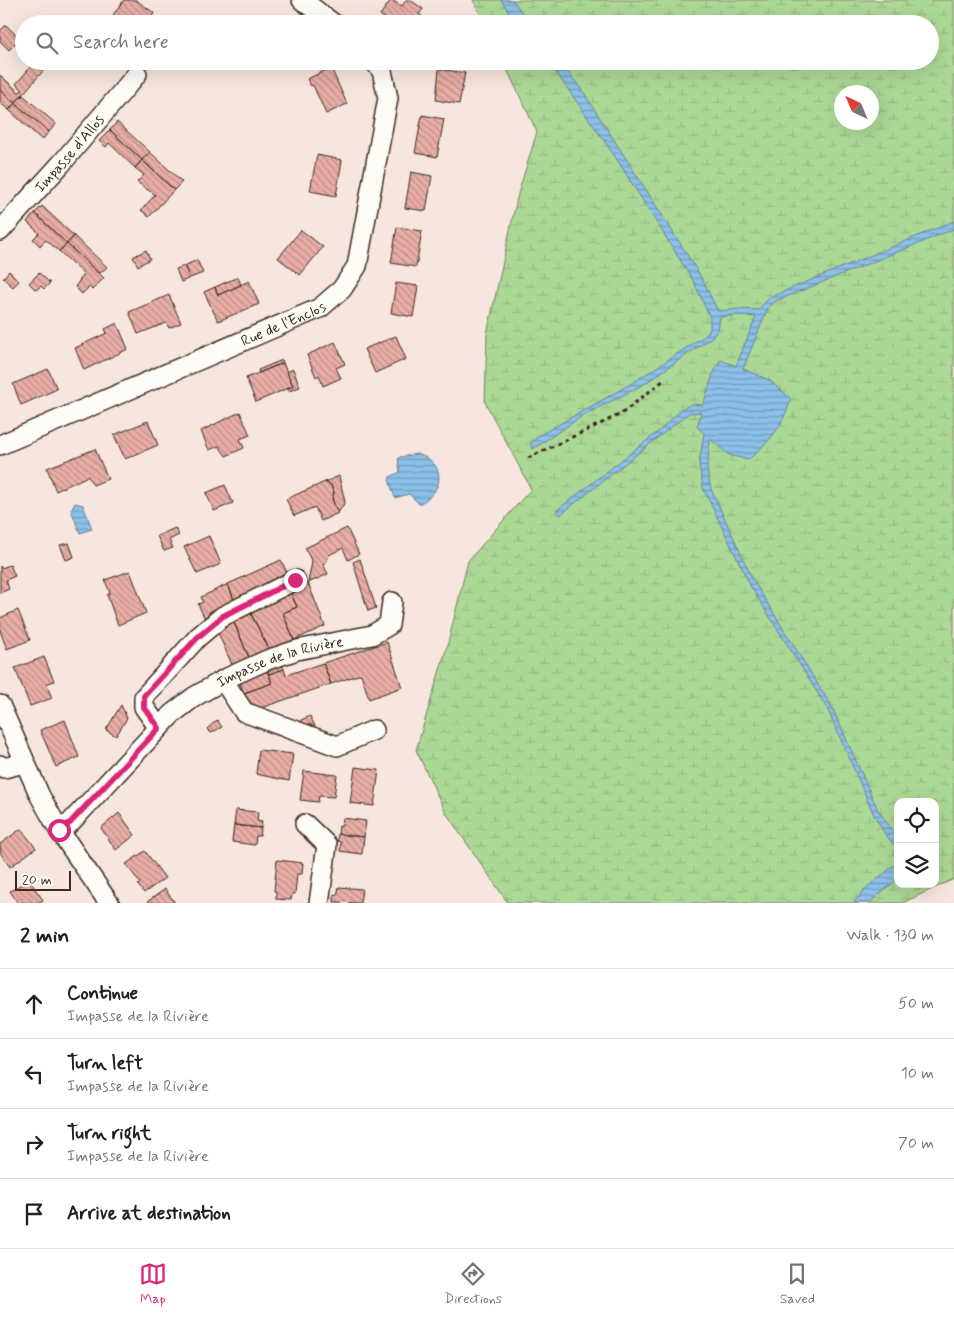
<!DOCTYPE html>
<meta charset="utf-8">
<style>
:root{--surface:#fff;--page:#f2f2f2;--text:#202124;--muted:#757577;--line:#e0e0e0;--accent:#db2777}
body{margin:0;font-family:Mynerve,sans-serif;background:var(--page);color:var(--text)}
.controls{position:absolute;right:15px;bottom:15px;display:grid;overflow:hidden;border-radius:10px;box-shadow:0 5px 20px #0002}
.controls button{width:45px;height:45px;display:grid;place-items:center;padding:0;border:0;border-bottom:1px solid var(--line);background:var(--surface);color:var(--text);font:25px sans-serif}
.compass{position:absolute;left:834px;top:85px;width:45px;height:45px;border-radius:50%;background:var(--surface);box-shadow:0 5px 20px #0002;rotate:316deg}
.scale{position:absolute;left:15px;bottom:12px;width:56px;box-sizing:border-box;padding-left:5px;border:2px solid #3b2a1e;border-top:0;font-size:14px;line-height:18px;white-space:nowrap;color:#3b2a1e;-webkit-text-stroke:4px #fdfcf7;paint-order:stroke}
.stop{position:absolute;width:15px;height:15px;margin:-11px;border:4px solid #db2777;border-radius:50%;background:#fff}
.stop.end{background:#db2777;border-color:#fff;box-shadow:0 1px 5px #0008}
.list{margin:0;padding:0;list-style:none}
h2{display:flex;justify-content:space-between;align-items:center;height:65px;margin:0;padding:0 20px;font-size:21px}
h2 small{font-size:16px;font-weight:400;color:var(--muted)}
.list li{display:grid;grid-template-columns:32px 1fr auto;gap:15px;align-items:center;box-sizing:border-box;height:70px;padding:0 20px;border-top:1px solid var(--line)}
.list b{display:block;font-size:19px;white-space:nowrap}
.list p{margin:0;font-size:16px;white-space:nowrap;color:var(--muted)}
.list em{font-size:16px;font-style:normal;color:var(--muted)}
.icon{flex:none;width:28px;height:28px;fill:none;stroke:currentColor;stroke-width:2;stroke-linecap:round;stroke-linejoin:round}
.map{position:relative;flex:none;width:954px;height:903px;overflow:hidden}
.search{position:absolute;background:var(--surface);box-shadow:0 5px 20px #0002;left:15px;right:15px;top:15px;height:55px;display:flex;align-items:center;gap:12px;box-sizing:border-box;padding:0 18px;border-radius:28px;color:var(--muted);font-size:19px}
.sheet{height:345px;background:var(--surface)}
nav{display:flex;justify-content:space-around;align-items:center;box-sizing:border-box;height:70px;border-top:1px solid var(--line);background:var(--surface);font-size:14px;color:var(--muted)}
nav a{display:grid;justify-items:center;gap:2px}
nav .on{color:var(--accent)}
.map>svg:first-child{display:block}
</style>
<div class="map">
<svg width="954" height="903" viewBox="0 0 954 903">
<defs>
<pattern id="wetland-marsh" width="20" height="14" patternUnits="userSpaceOnUse" patternTransform="scale(1.25)"><rect width="20" height="14" fill="#acd896"/><path d="M1 5h8M5 5V1M11 12h8M15 12V8" fill="none" stroke="#95ba81"/></pattern>
<pattern id="water-rules" width="6" height="5" patternUnits="userSpaceOnUse" patternTransform="scale(1.25)"><rect width="6" height="5" fill="#8bc0e8"/><path d="M0 2.5h6" fill="none" stroke="#739cbb"/></pattern>
<pattern id="building-back-hatch" width="6" height="6" patternUnits="userSpaceOnUse" patternTransform="scale(1.25)"><rect width="6" height="6" fill="#e9aea6"/><path d="M-1 5l2 2M0 0l6 6M5-1l2 2" fill="none" stroke="#be8e87"/></pattern>
</defs>
<rect width="100%" height="100%" fill="#f7e5df"/>
<filter id="ink" filterUnits="userSpaceOnUse"><feTurbulence type="fractalNoise" baseFrequency=".02" numOctaves="2"/><feDisplacementMap in="SourceGraphic" scale="10" xChannelSelector="R" yChannelSelector="G"/><feConvolveMatrix kernelMatrix="1 2 1 2 8 2 1 2 1" color-interpolation-filters="sRGB"/></filter>
<g filter="url(#ink)">
<path fill="url(#wetland-marsh)" stroke="#74815a" fill-rule="evenodd" d="M473 0H954V879L902 903H508L446 813 416 750 448 643 468 561 531 489 485 402 487 334 518 194 537 132 503 61H930V24H485ZM842 92H872V122H842ZM898 802H935V884H898Z"/>
<path fill="url(#water-rules)" stroke="#6b8497" d="M501 0H513L530 24H516Z
M548 61H560L584 93 664 218 700 275 718 311 740 309 758 310 770 297 954 221V229L776 301 768 308 743 369 769 380 791 399C781 429 772 439 748 460L729 455 710 439 707 469 711 489 719 506 753 580 832 707 878 810 898 838V850L885 834 874 815 827 708 751 587 703 488 699 464 704 433 697 427 701 412 689 413 560 515 557 510 659 431 682 409 692 404 703 405 713 374 721 360 736 366 756 317 738 315 720 317 718 330 711 338 644 384 581 417 533 449 530 444 538 436 634 382 706 335 710 329V318L694 282 614 155Z
M417 454C447 462 445 491 419 504L409 494 395 498 389 480 390 477 400 472 398 459 400 457Z
M75 503 83 505 92 529 80 533 71 510Z
M898 862V879L869 903H854L864 890Z"/>
<path fill="url(#building-back-hatch)" stroke="#3b2a1e" d="M124 0H136L154 13 148 24 144 22 142 24H117L120 20 113 15Z
M391 0 402 6 406 0H410L423 9 419 14 432 24H392L380 15Z
M6 25 20 39 9 50 0 41V31Z
M34 63 44 70 15 103 0 89V75L19 92 23 90 16 84Z
M331 68 347 104 326 114 313 85 311 86 307 79Z
M439 69 465 73 459 104 436 100Z
M0 89 15 103 9 110 0 103Z
M23 95 56 124 49 132 15 103Z
M15 103 49 132 42 140 9 110Z
M422 115 444 119 437 157 415 153Z
M117 122 150 152 142 160 110 130Z
M110 130 142 160 135 168 109 143 106 147 99 141Z
M150 152 182 182 174 190 142 160Z
M317 155 342 160 336 196 310 191Z
M142 160 174 190 149 217 141 210 155 195 137 182 144 175 135 168Z
M411 172 432 176 426 211 405 208Z
M42 206 74 236 67 244 35 213Z
M35 213 67 244 59 251 46 240 40 246 33 239 39 233 27 222Z
M397 227 422 231 416 267 391 263Z
M301 230 323 247 300 275 278 258Z
M74 236 107 267 99 274 67 244Z
M67 244 104 278 92 290 89 287 82 294 75 287 84 274 59 251Z
M146 250 150 259 138 266 133 257Z
M197 260 203 273 190 278 184 266Z
M184 266 190 278 181 282 176 269Z
M9 271 19 281 13 287 3 278Z
M39 273 50 283 44 289 41 286 36 290 29 283Z
M238 277 241 285 218 295 215 287Z
M249 281 259 304 218 321 204 292 215 287 218 295Z
M396 283 418 286 413 317 391 313Z
M169 295 181 323 169 328 166 323 138 334 129 312Z
M117 323 128 349 84 370 75 348 107 333 105 329Z
M396 336 406 359 375 373 364 349Z
M335 342 345 364 336 368 341 378 323 386 319 375 316 377 307 355Z
M282 360 283 363 259 373 258 370Z
M283 363 293 386 256 402 246 378Z
M48 369 57 389 21 405 13 384Z
M293 369 300 387 289 391 287 388 293 386 287 372Z
M240 412 250 435 240 439 244 448 226 456 219 446 209 450 201 431Z
M148 421 158 445 125 459 114 435Z
M95 449 108 479 93 485 88 476 56 491 47 468Z
M339 476 345 502 338 513 332 499 334 493 331 485 325 482Z
M325 482 331 485 334 493 332 499 338 513 321 521 315 507 294 516 286 499Z
M225 485 233 503 214 511 206 493Z
M175 528 179 535 169 540 173 548 164 551 157 536Z
M347 528 359 554 348 560 343 548 329 555 327 561 323 564 328 574 308 583 312 562 305 548Z
M209 536 221 564 197 574 184 547Z
M69 543 74 557 66 560 60 545Z
M360 559 376 608 368 611 353 562Z
M281 560 288 575 234 600 228 584Z
M10 565 15 576 6 580 9 589 0 593V566L1 568Z
M130 571 146 613 118 625 107 595 110 593 105 580Z
M308 583 325 626 294 640 283 613 297 607 290 591Z
M228 584 234 600 209 612 212 616 206 621 198 604 203 602 201 597Z
M290 591 297 607 283 613 294 640 270 651 249 610Z
M18 610 30 640 7 649 0 631V618Z
M249 610 270 651 250 660 232 618Z
M232 618 250 660 233 667 215 626Z
M387 642 402 687 369 699 361 674 331 684 323 663Z
M44 657 54 681 46 684 52 698 30 706 15 668Z
M280 660 284 669 269 674 265 666Z
M323 663 331 684 252 711 244 693 272 683 269 674 284 669 286 675Z
M265 666 272 683 244 693 237 676Z
M121 705 127 718 116 736 106 730Z
M310 716 316 728 311 730 305 728 301 720Z
M65 720 79 757 56 767 40 730Z
M217 720 222 727 211 733 207 729Z
M259 750 293 754 289 781 256 774Z
M355 767 379 770 374 806 350 803Z
M304 771 337 775 334 797 319 796 318 802 300 800Z
M236 810 258 812 257 821 262 822 261 828 234 825Z
M119 813 135 835 116 850 101 828Z
M343 818 366 821 364 837 338 834 339 826H342Z
M234 825 261 828 260 836H256L255 845 232 842Z
M21 829 36 848 10 867 1 854 0 844Z
M338 834 364 837 362 854 340 851 341 842 337 841Z
M145 851 165 878 144 893 138 885 140 883 126 864Z
M277 860 303 863 302 874H297L295 894H292L291 900 276 899V892L274 891Z
M29 880 43 900 38 903H18L10 891Z
M339 887 362 889 360 903 334 902V894L337 895Z
M165 889 175 903H148L147 902Z"/>
<g fill="none" stroke-linecap="round" stroke-linejoin="round">
<g stroke="#3b2a1e" stroke-width="22">
<g id="minor">
<path d="M302 0 334 24"/>
<path id="s1" d="M0 231 61 164 137 74"/>
<path id="s2" d="M0 445 320 308 342 289 357 266 388 98 382 71 374 61"/>
<path d="M223 680 244 712 337 746 374 730"/>
<path d="M0 705 40 796 59 830 109 903"/>
<path d="M159 728 144 707V697L198 637 223 616 295 580"/>
<path d="M0 765 4 768 24 763"/>
<path d="M305 824 327 845 319 903"/>
<path id="s3" d="M59 830 70 823 172 714 194 697 227 678 267 660 297 650 372 635 389 625 392 602"/>
</g>
</g>
<path stroke="#3b2a1e" stroke-width="3" stroke-dasharray="4 4" stroke-linecap="butt" d="M528 458 621 414 664 380"/>
<use href="#minor" stroke="#fdfcf7" stroke-width="19"/>
</g>
</g>
<g fill="none" stroke-linecap="round" stroke-linejoin="round" filter="url(#ink)">
<path stroke="#db2777" stroke-width="6" d="M59 830 70 823 159 728 144 707V696L198 637 223 616 295 580"/>
</g>
<g text-anchor="middle" stroke-width="4" stroke-linejoin="round" paint-order="stroke">
<g font-size="15" fill="#3b2a1e" stroke="#fdfcf7">
<text dy="5" stroke="none"><textPath href="#s1" startOffset="104">Impasse d'Allos</textPath></text>
<text dy="5" stroke="none"><textPath href="#s2" startOffset="308">Rue de l'Enclos</textPath></text>
<text dy="5" stroke="none"><textPath href="#s3" startOffset="284">Impasse de la Rivière</textPath></text>
</g>
</g>
</svg>
<div class="controls">
<button><svg class="icon" aria-label="locate" viewBox="0 0 24 24"><circle cx="12" cy="12" r="6"/><path d="M12 2v4M12 18v4M2 12h4M18 12h4"/></svg></button>
<button><svg class="icon" aria-label="layers" viewBox="0 0 24 24"><path d="M12 4l9 5-9 5-9-5zM3 14l9 5 9-5"/></svg></button>
</div>
<svg class="compass" viewBox="-18 -18 36 36"><path d="M0-13l5 13h-10z" fill="#e53935"/><path d="M0 13l5-13h-10z" fill="#757577"/></svg>
<div class="scale">20 m</div>
<div class="stop" style="left:59px;top:830px"></div>
<div class="stop end" style="left:295px;top:580px"></div>
<div class="search"><svg class="icon" aria-label="search" viewBox="0 0 24 24"><circle cx="10" cy="10" r="6"/><path d="M15 15l6 6"/></svg>Search here</div>
</div>
<section class="sheet">
<h2>2 min<small>Walk · 130 m</small></h2>
<ul class="list">
<li><svg class="icon" aria-label="ahead" viewBox="0 0 24 24"><path d="M12 20V5M6 11l6-6 6 6"/></svg><div><b>Continue</b><p>Impasse de la Rivière</p></div><em>50 m</em></li>
<li><svg class="icon" aria-label="left" viewBox="0 0 24 24"><path d="M17 20v-9H6M10 6l-5 5 5 5"/></svg><div><b>Turn left</b><p>Impasse de la Rivière</p></div><em>10 m</em></li>
<li><svg class="icon" aria-label="right" viewBox="0 0 24 24"><path d="M7 20v-9h11M14 6l5 5-5 5"/></svg><div><b>Turn right</b><p>Impasse de la Rivière</p></div><em>70 m</em></li>
<li><svg class="icon" aria-label="arrive" viewBox="0 0 24 24"><path d="M6 21V4h12l-3 4 3 4H6"/></svg><div><b>Arrive at destination</b></div></li>
</ul>
</section>
<nav>
<a class="on"><svg class="icon" aria-label="map" viewBox="0 0 24 24"><path d="M3 6l6-2 6 2 6-2v14l-6 2-6-2-6 2zM9 4v14M15 6v14"/></svg>Map</a>
<a><svg class="icon" aria-label="directions" viewBox="0 0 24 24"><path d="M12 3l9 9-9 9-9-9zM9 14v-3h6M13 9l2 2-2 2"/></svg>Directions</a>
<a><svg class="icon" aria-label="saved" viewBox="0 0 24 24"><path d="M7 4h10v16l-5-4-5 4z"/></svg>Saved</a>
</nav>
